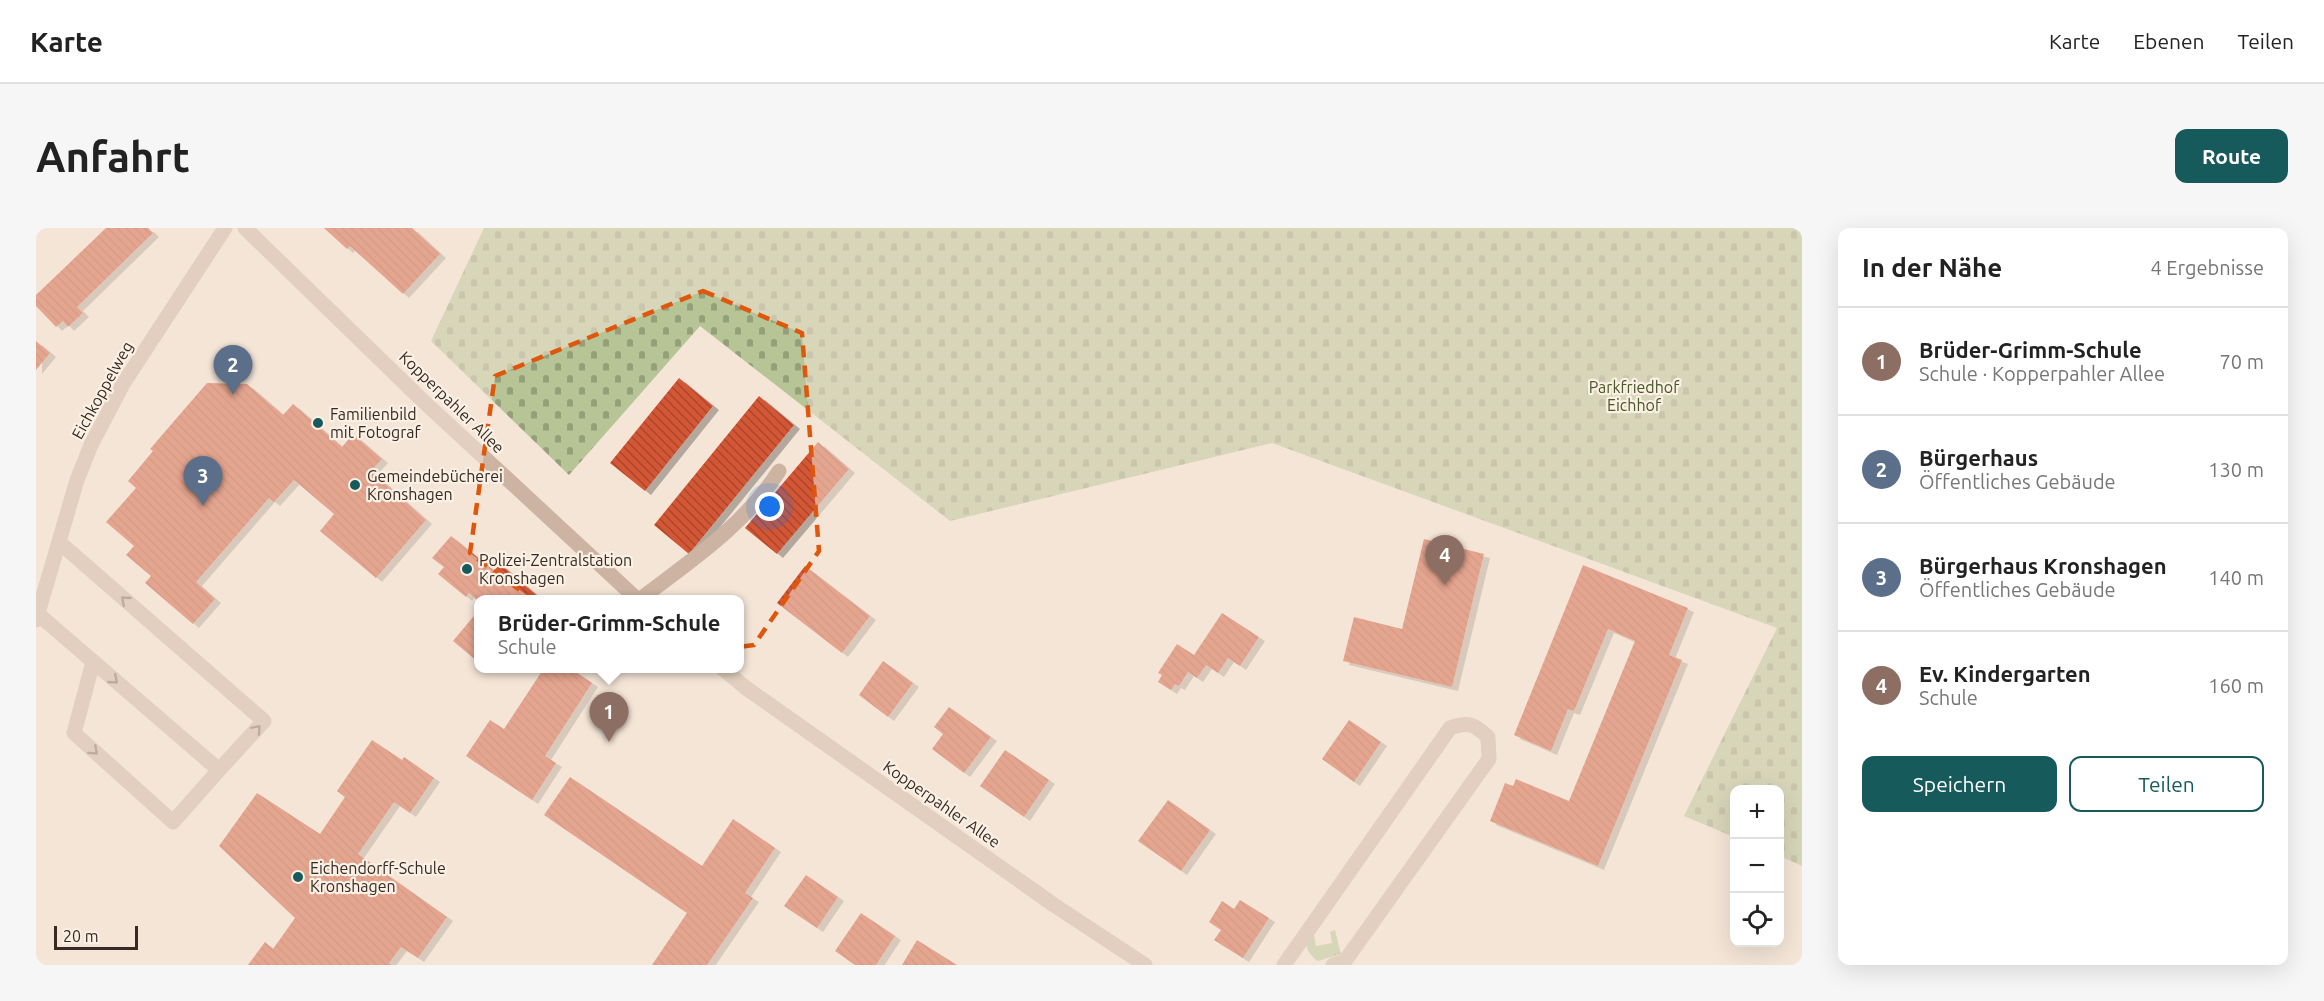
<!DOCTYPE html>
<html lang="de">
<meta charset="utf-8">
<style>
:root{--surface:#fff;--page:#f6f6f6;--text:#222;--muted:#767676;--line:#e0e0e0;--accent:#175a5c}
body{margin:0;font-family:Ubuntu,sans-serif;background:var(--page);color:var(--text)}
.controls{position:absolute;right:18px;bottom:18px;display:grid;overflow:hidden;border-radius:12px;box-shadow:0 6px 24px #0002}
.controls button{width:54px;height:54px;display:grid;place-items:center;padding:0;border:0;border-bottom:2px solid var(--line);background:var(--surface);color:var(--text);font:30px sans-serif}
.scale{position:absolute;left:18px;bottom:15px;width:84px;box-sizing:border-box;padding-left:6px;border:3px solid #372a25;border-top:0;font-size:16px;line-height:21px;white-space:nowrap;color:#372a25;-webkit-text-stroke:4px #fbf0e4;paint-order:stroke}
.you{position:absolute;left:734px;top:279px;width:21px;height:21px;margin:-15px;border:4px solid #fff;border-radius:50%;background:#1a73e8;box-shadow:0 0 0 9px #1a73e833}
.badge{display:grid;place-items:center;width:39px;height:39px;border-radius:50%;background:var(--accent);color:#fff;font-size:20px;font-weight:700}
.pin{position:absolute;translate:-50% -50px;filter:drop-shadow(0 2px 3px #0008)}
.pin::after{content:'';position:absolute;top:32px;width:21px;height:18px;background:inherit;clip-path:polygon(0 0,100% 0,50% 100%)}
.popup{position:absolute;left:438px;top:367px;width:270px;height:78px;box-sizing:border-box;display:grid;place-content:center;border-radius:12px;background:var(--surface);filter:drop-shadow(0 2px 4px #0005);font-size:20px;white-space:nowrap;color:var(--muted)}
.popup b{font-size:22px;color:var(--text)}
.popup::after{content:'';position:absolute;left:50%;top:100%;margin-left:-12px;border:12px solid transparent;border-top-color:var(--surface)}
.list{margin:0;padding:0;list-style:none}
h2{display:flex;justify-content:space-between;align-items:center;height:78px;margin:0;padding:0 24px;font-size:26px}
h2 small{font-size:20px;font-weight:400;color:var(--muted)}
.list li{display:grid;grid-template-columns:39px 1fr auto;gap:18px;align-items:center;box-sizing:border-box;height:108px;padding:0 24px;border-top:2px solid var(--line)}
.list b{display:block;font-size:22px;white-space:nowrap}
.list p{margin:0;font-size:20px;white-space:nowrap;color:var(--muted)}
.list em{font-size:20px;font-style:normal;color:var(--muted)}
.actions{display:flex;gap:12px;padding:18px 24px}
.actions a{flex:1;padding:14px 0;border:2px solid var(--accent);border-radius:12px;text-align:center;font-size:21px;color:var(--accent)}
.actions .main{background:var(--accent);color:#fff}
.icon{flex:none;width:33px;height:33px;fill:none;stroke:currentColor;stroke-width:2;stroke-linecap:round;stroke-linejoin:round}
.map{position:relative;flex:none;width:1766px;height:737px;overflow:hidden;border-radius:12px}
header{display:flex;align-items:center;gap:36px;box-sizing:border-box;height:84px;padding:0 30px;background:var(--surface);border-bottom:2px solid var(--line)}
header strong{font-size:28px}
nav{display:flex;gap:33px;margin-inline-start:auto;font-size:21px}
.intro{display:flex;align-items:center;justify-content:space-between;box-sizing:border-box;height:144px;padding:0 36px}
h1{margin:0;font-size:42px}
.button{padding:15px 27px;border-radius:12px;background:var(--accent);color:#fff;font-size:21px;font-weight:700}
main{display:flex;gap:36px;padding:0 36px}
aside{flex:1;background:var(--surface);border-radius:12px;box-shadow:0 6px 24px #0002}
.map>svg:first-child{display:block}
</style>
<header>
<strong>Karte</strong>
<nav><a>Karte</a><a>Ebenen</a><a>Teilen</a></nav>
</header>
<div class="intro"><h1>Anfahrt</h1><a class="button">Route</a></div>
<main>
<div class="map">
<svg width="1766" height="737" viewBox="0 0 1766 737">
<defs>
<pattern id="grass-tufts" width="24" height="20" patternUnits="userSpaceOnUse" patternTransform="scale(1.5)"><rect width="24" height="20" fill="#b6c496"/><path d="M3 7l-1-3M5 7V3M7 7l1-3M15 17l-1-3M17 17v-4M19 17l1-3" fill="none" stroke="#959f7a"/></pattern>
<pattern id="cemetery-stones" width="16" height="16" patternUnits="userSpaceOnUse" patternTransform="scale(1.5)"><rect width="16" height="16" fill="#b6c496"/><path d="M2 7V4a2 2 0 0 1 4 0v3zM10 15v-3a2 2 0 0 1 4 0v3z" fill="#959f7a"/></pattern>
<pattern id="building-back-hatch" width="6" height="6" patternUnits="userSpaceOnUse" patternTransform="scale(1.5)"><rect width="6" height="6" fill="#d35636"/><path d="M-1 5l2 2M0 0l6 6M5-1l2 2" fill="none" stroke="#ac472d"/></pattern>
<filter id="shadow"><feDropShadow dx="6" dy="4" stdDeviation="0" flood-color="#0004"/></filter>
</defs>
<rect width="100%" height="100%" fill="#f4e5d7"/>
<path fill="url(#grass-tufts)" d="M1277 701 1280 718 1296 715 1294 704 1299 702 1305 726 1282 733C1268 723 1268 714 1277 701Z"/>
<path fill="url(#cemetery-stones)" d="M448 0H1766V638L1744 628V562H1698V609L1648 588 1741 400 1236 215 914 293 664 98 533 247 395 113Z"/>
<path fill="url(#building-back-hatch)" filter="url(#shadow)" d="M70 0H112L117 5 41 79 47 85 32 99 27 93 20 99 0 78V67Z
M288 0H376L404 26 367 66 314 18 311 21Z
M0 113 14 125 0 142Z
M643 150 677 178 609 263 574 235Z
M171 155 211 156 247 187 257 176 306 219 317 206 346 231 335 243 390 292 340 350 284 303 298 286 258 252 238 274 233 270 160 354 179 371 157 396 109 355 115 348 90 327 98 318 70 294 100 260 92 253 117 223 114 221Z
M723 168 758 197 653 326 618 297Z
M782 214 813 241 741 326 709 300Z
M415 308 458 343 464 336 506 372H441L433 365 430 369 402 346 408 339 396 330Z
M1388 311 1448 326 1416 459 1307 433 1318 389 1366 401Z
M1547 337 1652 380 1633 427 1646 432 1562 638 1454 593 1469 555 1477 558 1480 551 1533 573 1599 413 1572 401 1538 483 1532 481 1515 523 1478 507Z
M769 338 834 388 806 425 741 375Z
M442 383V434L417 413Z
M1186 385 1223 409 1204 438 1192 430 1182 445 1170 437 1161 450 1152 444 1143 458 1139 456 1135 462 1122 454 1126 447 1122 445 1141 416 1158 427Z
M847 433 877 455 852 489 823 467Z
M508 440H534L556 455 509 528 520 535 496 572 430 528 454 492 468 501Z
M913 479 955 509 928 545 896 521 907 506 898 499Z
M1313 492 1345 514 1318 554 1286 531Z
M336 512 366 532 368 529 398 550 374 585 358 574 322 626 411 689 382 730 365 719 353 735 355 737H212L229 714 237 721 259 690 183 618 221 565 284 606 309 569 301 563Z
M969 522 1013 552 988 589 944 558Z
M534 549 666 638 697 591 739 620 709 665 717 670 671 737H616L651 685 508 587Z
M1132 572 1174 602 1145 643 1102 613Z
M770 647 802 669 781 700 748 678Z
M1204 672 1233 690 1207 730 1178 712 1185 702 1173 694 1186 673 1198 681Z
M825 685 859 708 840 737H819L799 723Z
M881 712 921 737H866Z"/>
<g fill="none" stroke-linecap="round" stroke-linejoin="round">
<path stroke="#cdb4a2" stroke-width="15" d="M209 0 385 171 602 372
M603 372C654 333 708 298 743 243
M2 386 183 542 228 493 23 314
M0 392 41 252 55 217 87 156 189 0
M57 434 38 505 137 594 183 542
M686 440 710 460 1018 677 1109 737
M1248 737 1414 500C1432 493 1438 496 1452 509L1453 531 1309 733 1297 737"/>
</g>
<defs><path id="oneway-chevron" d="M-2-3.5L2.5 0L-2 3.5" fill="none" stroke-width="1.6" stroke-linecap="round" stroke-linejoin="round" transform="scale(1.5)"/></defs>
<g stroke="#7a685d">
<use href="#oneway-chevron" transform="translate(89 372) rotate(-139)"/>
<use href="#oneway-chevron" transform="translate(78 452) rotate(41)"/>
<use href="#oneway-chevron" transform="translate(221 501) rotate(-49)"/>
<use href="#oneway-chevron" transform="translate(58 523) rotate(42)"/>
</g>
<path d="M0 0H1766V737H0ZM667 63 766 105 783 323 718 417 581 434 434 325 459 148Z" fill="#f4e5d7" fill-opacity=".55" fill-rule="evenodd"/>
<path fill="none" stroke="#df570d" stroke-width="4.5" stroke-dasharray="12 8" stroke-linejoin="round" d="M667 63 766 105 783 323 718 417 581 434 434 325 459 148Z"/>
<g fill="#175a5c" stroke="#fbf0e4" stroke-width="2">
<circle cx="282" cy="195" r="6"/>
<circle cx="319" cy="257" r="6"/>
<circle cx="431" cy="341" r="6"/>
<circle cx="262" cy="649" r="6"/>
</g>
<g text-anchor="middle" stroke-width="4.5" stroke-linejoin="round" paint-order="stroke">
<g font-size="16" fill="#475727" stroke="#fbf0e4">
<text x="1598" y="165">Parkfriedhof<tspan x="1598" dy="18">Eichhof</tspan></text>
</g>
<g font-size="16" fill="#372a25" stroke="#fbf0e4">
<text transform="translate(66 162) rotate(-61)" y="6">Eichkoppelweg</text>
<text transform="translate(416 174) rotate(44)" y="6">Kopperpahler Allee</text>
<text transform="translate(906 576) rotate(35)" y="6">Kopperpahler Allee</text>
</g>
<g font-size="16" fill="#372a25" stroke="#fbf0e4" text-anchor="start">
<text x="294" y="192">Familienbild<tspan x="294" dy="18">mit Fotograf</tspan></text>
<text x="331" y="254">Gemeindebücherei<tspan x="331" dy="18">Kronshagen</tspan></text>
<text x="443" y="338">Polizei-Zentralstation<tspan x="443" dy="18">Kronshagen</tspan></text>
<text x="274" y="646">Eichendorff-Schule<tspan x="274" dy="18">Kronshagen</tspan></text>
</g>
</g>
</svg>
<div class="controls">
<button>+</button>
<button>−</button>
<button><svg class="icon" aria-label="locate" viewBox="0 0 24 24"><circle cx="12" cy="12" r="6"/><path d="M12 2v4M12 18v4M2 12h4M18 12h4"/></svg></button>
</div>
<div class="scale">20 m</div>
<div class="you"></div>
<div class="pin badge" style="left:573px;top:514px;background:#8d6e63">1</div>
<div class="popup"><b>Brüder-Grimm-Schule</b>Schule</div>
<div class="pin badge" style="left:197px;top:167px;background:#5c6f8a">2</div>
<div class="pin badge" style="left:167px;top:278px;background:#5c6f8a">3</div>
<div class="pin badge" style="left:1409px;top:357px;background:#8d6e63">4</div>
</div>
<aside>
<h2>In der Nähe<small>4 Ergebnisse</small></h2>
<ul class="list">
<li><span class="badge" style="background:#8d6e63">1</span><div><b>Brüder-Grimm-Schule</b><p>Schule · Kopperpahler Allee</p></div><em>70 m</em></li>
<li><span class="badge" style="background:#5c6f8a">2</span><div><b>Bürgerhaus</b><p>Öffentliches Gebäude</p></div><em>130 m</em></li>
<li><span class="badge" style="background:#5c6f8a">3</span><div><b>Bürgerhaus Kronshagen</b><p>Öffentliches Gebäude</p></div><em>140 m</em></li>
<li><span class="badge" style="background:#8d6e63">4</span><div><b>Ev. Kindergarten</b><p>Schule</p></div><em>160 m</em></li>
</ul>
<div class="actions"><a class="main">Speichern</a><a>Teilen</a></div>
</aside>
</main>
